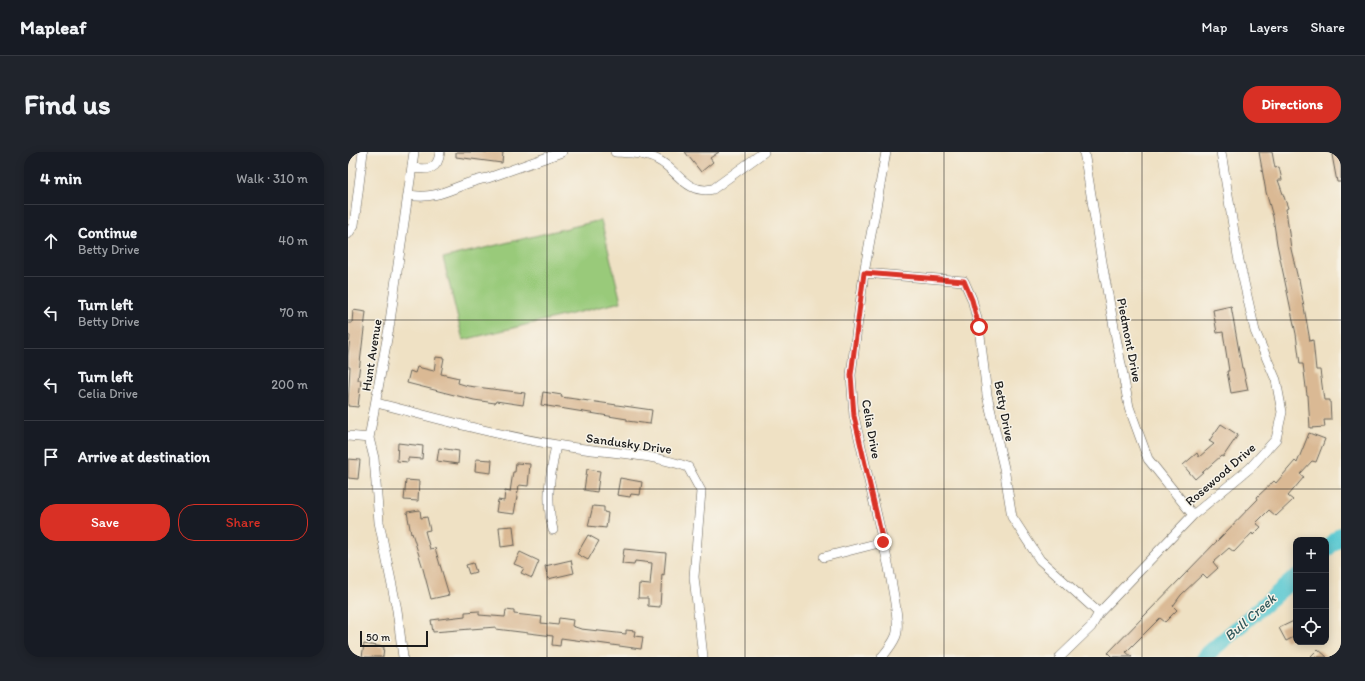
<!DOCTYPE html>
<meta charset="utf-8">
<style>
:root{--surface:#171b24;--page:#20242c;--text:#f1f3f6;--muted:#9ea1a6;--line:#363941;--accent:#d93025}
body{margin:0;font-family:Itim,sans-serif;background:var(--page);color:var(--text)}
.controls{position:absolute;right:12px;bottom:12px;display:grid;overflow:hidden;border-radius:8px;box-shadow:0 2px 10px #0003}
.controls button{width:36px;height:36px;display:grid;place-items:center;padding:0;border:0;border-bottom:1px solid var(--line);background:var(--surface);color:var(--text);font:20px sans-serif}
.scale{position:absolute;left:12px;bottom:10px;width:68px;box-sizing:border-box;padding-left:4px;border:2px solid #1c1c1c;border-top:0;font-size:11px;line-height:14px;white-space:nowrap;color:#1c1c1c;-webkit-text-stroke:3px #f7f3e8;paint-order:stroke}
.stop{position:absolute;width:12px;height:12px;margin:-9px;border:3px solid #d93025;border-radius:50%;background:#fff}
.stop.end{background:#d93025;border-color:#fff;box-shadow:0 1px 4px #0008}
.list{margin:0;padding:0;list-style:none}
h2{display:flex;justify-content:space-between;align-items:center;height:52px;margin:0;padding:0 16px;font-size:17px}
h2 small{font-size:13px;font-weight:400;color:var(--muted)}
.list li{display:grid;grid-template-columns:26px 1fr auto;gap:12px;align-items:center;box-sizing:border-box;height:72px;padding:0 16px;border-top:1px solid var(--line)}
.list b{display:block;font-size:15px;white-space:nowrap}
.list p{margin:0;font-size:13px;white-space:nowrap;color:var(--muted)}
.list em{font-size:13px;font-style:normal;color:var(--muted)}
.actions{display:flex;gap:8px;padding:12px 16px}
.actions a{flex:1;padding:9px 0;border:1px solid var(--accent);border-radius:16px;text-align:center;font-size:14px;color:var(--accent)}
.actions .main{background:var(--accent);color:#fff}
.icon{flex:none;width:22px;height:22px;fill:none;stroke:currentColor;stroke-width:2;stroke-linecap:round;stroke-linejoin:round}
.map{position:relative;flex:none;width:993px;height:505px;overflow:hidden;border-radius:16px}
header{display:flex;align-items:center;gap:24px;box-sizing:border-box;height:56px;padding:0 20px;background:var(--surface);border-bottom:1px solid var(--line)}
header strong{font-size:19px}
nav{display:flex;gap:22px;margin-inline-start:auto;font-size:14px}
.intro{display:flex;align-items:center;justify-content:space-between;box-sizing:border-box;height:96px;padding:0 24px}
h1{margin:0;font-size:28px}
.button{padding:10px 18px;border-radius:16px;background:var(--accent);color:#fff;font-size:14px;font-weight:700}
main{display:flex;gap:24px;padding:0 24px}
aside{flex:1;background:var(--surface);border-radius:16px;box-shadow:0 2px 10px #0003}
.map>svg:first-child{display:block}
</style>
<header>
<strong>Mapleaf</strong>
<nav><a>Map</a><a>Layers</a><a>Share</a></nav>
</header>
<div class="intro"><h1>Find us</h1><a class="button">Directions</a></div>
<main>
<aside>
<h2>4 min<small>Walk · 310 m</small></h2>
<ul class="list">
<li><svg class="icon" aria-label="ahead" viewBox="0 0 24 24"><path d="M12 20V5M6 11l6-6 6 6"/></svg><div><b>Continue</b><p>Betty Drive</p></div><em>40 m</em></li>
<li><svg class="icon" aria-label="left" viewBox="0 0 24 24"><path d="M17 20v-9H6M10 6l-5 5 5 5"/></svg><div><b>Turn left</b><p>Betty Drive</p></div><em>70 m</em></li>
<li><svg class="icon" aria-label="left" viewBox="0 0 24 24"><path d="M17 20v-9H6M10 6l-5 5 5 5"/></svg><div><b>Turn left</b><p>Celia Drive</p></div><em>200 m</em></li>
<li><svg class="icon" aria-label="arrive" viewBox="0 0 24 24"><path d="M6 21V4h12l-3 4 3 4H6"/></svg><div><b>Arrive at destination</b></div></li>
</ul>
<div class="actions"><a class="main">Save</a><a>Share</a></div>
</aside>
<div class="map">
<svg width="993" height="505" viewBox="0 0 993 505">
<rect width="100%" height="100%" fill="#f7f3e8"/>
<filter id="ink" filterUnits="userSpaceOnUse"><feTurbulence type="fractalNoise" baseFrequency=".025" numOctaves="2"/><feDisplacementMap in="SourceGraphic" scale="8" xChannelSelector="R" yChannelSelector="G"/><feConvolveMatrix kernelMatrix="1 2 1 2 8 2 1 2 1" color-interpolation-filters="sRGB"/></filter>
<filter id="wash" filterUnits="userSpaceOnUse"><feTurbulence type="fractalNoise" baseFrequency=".012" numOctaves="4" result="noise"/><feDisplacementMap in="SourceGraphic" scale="16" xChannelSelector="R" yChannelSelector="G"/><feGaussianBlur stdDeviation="0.9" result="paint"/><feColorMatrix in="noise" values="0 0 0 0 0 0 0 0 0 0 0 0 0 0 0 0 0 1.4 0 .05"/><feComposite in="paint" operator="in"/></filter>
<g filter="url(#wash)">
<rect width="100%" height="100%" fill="#efe1c4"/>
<path fill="#99ca7a" stroke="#5a734b" d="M253 68 273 150 115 188 95 106Z"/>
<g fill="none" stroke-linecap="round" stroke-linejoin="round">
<path stroke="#5cc9d2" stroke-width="16" d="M978 398 993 383
M856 505 948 425"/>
</g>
<g id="blocks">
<path fill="#dab994" d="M108 0H155L154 11 108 5Z
M337 0H371L362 6 365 10 353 20Z
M911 0H924L927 16 931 15 934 28H930L940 56 938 57 943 97 950 127H951L962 189 965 188 968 218H972L976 248H982L983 268H976L977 275 962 276 960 243H959L955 212H952L948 182 929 92 925 65 918 40Z
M993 1V30H989L984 3Z
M883 154 894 216H895L900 238 883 241 879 219H881L875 180 869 181 865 158Z
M5 158 18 160 10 228H13L10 255 0 254 2 215H0V204L2 184 0 183V171H4Z
M88 205 96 206 93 222 111 226 110 231 120 234 177 241 175 253 148 249 147 251 126 248 59 231 62 219 67 221 69 215 86 219Z
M195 240 214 243 213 245 304 258 302 272 279 269V267L193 253Z
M873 272 890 283 875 305 873 304 847 327 835 313 849 301 851 305 866 292 861 289Z
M961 281 977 287 968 310 964 309 952 322 956 325 940 344 945 348 928 364 921 358 908 371 913 375 905 383 904 381 886 400 881 396 865 410 870 416 859 426 855 422 833 443 825 454 829 458 817 470 812 466 778 500 784 505H764L760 501 910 347 909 345 926 329 928 331 947 309 949 311Z
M50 291 75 294 74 307 60 306V310L49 309Z
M91 296 111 299 110 312 89 309Z
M0 307 12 308 10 327 0 326Z
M128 307 144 308 143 321 127 319Z
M168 311 182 312 180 334 171 333 166 362 148 360 150 348 156 349 157 339 162 340 165 320H167Z
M239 317 252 319 249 340 236 338Z
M272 326 294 330 292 343 283 342 282 345 269 343Z
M58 328 71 329 70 349 56 348Z
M245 354 256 355V360L260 361 258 376 240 374Z
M72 358 73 366 79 365 82 378 77 379 82 397 87 396 101 443 83 447 74 413 64 381 63 382 59 360Z
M165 374 167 393 153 395 151 375Z
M240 383 251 389 240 408 229 402Z
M276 397 318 401 316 423 314 422 312 455 300 454V446H290L291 432 302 433 304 411 287 409 286 413 274 412Z
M172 400 191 409 184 426 173 421 176 416 166 412Z
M223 408 226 421 200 427 197 414Z
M125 411 128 420 121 422 118 413Z
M158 458 166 459V462L194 465 193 471 210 473 211 466 225 468 224 474 233 477 278 482V478L287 479 286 484 295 485 293 497 213 486 212 494 204 493 205 484 148 477V475L85 480 83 468 117 464V460L131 459V463L157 465Z
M948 468V484L938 489 931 476Z
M16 492 36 495 35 505H14Z
M970 497 979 505H962Z"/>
</g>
</g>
<g filter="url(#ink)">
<use href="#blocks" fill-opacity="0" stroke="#666157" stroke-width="1"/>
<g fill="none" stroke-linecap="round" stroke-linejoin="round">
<g stroke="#666157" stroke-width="10">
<path id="minor" d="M267 0C282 1 297 1 310 8 330 18 338 43 365 37L416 0
M736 0 755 116 781 255 800 307 845 363
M64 16C81 18 90 18 92 0
M61 43C94 49 110 30 140 26L214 0
M0 82 6 73 15 0
M516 121 616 129 624 147 631 175 639 243 656 316 664 365 692 408 751 461
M29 251C88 266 148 283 209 293 253 301 298 300 340 315L353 339 346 425 355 505
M0 284 21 286
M205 378C197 347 202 325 208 293
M476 405 535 390
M55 505 49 458 31 370 26 306 21 286 41 176 66 0
M534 505C539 499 545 491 548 484 553 472 543 431 541 416L506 264 503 223 516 121 538 0
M712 505 743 475 751 461 845 363 902 316 928 287 934 260 928 228 907 179 890 104 873 0"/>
</g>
<use href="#minor" stroke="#fff" stroke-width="9"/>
</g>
</g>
<g fill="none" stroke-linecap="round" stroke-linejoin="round" filter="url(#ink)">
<path stroke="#d93025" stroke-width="5" d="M535 390 506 264 503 223 516 121 616 129 624 148 631 175"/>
</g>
<path fill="none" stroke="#1c1c1c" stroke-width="1" stroke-opacity="0.55" d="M199 0V505M397 0V505M596 0V505M794 0V505M0 168H993M0 337H993"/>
<g text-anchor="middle" stroke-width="3" stroke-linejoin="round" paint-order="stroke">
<g font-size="13" fill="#1c1c1c" stroke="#f7f3e8">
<text transform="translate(782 188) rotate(79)" y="5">Piedmont Drive</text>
<text transform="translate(23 203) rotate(-81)" y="5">Hunt Avenue</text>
<text transform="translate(657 259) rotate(79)" y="5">Betty Drive</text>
<text transform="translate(524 277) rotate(80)" y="5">Celia Drive</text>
<text transform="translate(281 291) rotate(8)" y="5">Sandusky Drive</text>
<text transform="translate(872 322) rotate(-41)" y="5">Rosewood Drive</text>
</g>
<g font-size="14" font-style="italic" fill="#32595c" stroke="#f7f3e8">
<text transform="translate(902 465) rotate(-41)" y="5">Bull Creek</text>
</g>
</g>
</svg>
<div class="controls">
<button>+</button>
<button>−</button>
<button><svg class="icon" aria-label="locate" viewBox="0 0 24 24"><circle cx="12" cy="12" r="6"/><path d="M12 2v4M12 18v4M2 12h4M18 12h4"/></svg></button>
</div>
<div class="scale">50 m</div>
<div class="stop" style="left:631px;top:175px"></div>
<div class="stop end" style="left:535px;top:390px"></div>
</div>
</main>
